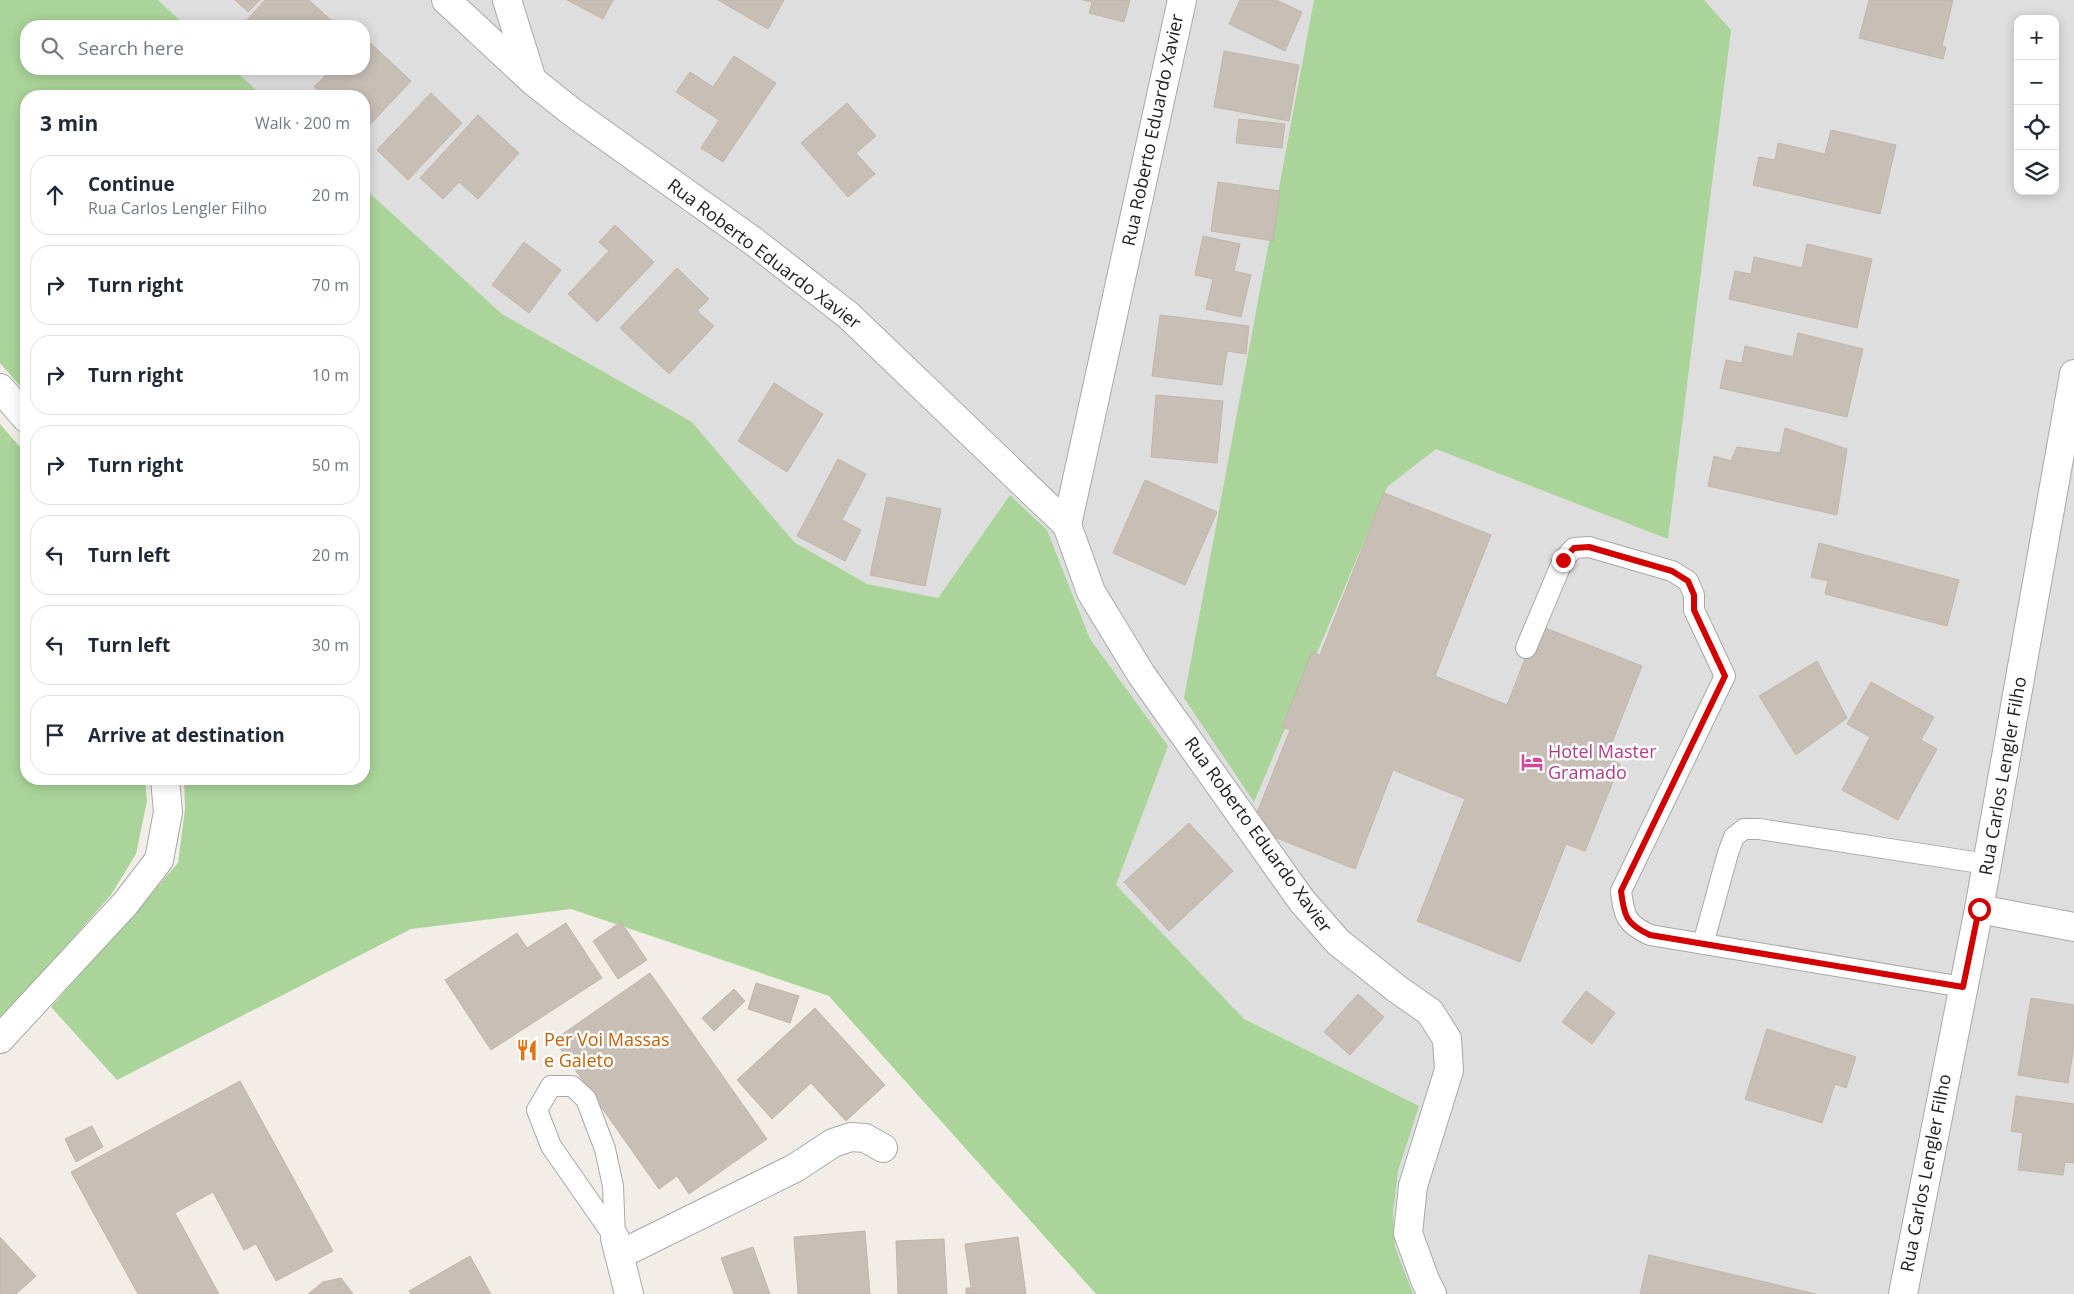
<!DOCTYPE html>
<meta charset="utf-8">
<style>
:root{--surface:#fff;--page:#f2f2f3;--text:#1f2937;--muted:#747a83;--line:#e0e1e3}
body{margin:0;font-family:"Open Sans",sans-serif;background:var(--page);color:var(--text)}
.controls{position:absolute;right:15px;top:15px;display:grid;overflow:hidden;border-radius:10px;box-shadow:0 2px 12px #0003}
.controls button{width:45px;height:45px;display:grid;place-items:center;padding:0;border:0;border-bottom:1px solid var(--line);background:var(--surface);color:var(--text);font:25px sans-serif}
.stop{position:absolute;width:15px;height:15px;margin:-11px;border:4px solid #d20100;border-radius:50%;background:#fff}
.stop.end{background:#d20100;border-color:#fff;box-shadow:0 1px 5px #0008}
.list{margin:0;padding:0;list-style:none}
h2{display:flex;justify-content:space-between;align-items:center;height:65px;margin:0;padding:0 20px;font-size:21px}
h2 small{font-size:16px;font-weight:400;color:var(--muted)}
.list li{display:grid;grid-template-columns:32px 1fr auto;gap:15px;align-items:center;box-sizing:border-box;height:80px;margin:0 10px 10px;padding:0 10px;border:1px solid var(--line);border-radius:20px}
.list b{display:block;font-size:19px;white-space:nowrap}
.list p{margin:0;font-size:16px;white-space:nowrap;color:var(--muted)}
.list em{font-size:16px;font-style:normal;color:var(--muted)}
.icon{flex:none;width:28px;height:28px;fill:none;stroke:currentColor;stroke-width:2;stroke-linecap:round;stroke-linejoin:round}
.map{position:relative;flex:none;width:2074px;height:1294px;overflow:hidden}
.search{position:absolute;background:var(--surface);box-shadow:0 2px 12px #0003;left:20px;top:20px;width:350px;height:55px;display:flex;align-items:center;gap:12px;box-sizing:border-box;padding:0 18px;border-radius:20px;color:var(--muted);font-size:19px}
.panel{position:absolute;background:var(--surface);box-shadow:0 2px 12px #0003;left:20px;top:90px;width:350px;height:695px;border-radius:20px}
.map>svg:first-child{display:block}
</style>
<div class="map">
<svg width="2074" height="1294" viewBox="0 0 2074 1294">
<rect width="100%" height="100%" fill="#f2eee7"/>
<path fill="#dfdede" fill-rule="evenodd" d="M158 0H2074V1294H1330L1116 885 1168 746 1090 639 1047 530 1010 495 937 599 867 584 794 542 692 422 502 314 364 188V96H263L233 69H364V26H186ZM2018 19H2055V191H2018Z"/>
<path fill="#aad499" d="M0 0H158L186 26H26V69H233L263 96H26V393L0 363Z
M1314 0H1704L1731 30 1668 539 1436 449 1387 487 1254 802 1184 698Z
M364 188 502 314 692 422 794 542 867 584 938 598 1010 495 1047 530 1090 639 1168 746 1116 885 1244 1019 1419 1106 1398 1171 1393 1213 1395 1247 1413 1294H1096L829 996 571 909 411 929 117 1080 51 1007 178 863 185 809 184 779H364Z
M0 424 26 454V779H145L147 801 136 854 111 895 0 1021Z"/>
<path fill="#c7beb6" stroke="#c5b5a8" d="M235 0H260L248 12Z
M265 0H309L335 24 333 26H252L246 21Z
M567 0H613L603 19Z
M718 0H784L768 29Z
M1083 0H1130L1124 22 1089 13 1092 2Z
M1240 0H1276L1302 12 1285 51 1229 24Z
M1869 0H1953L1942 46 1946 47 1943 59 1859 38Z
M364 37 411 81 364 131V96H324L314 87 332 69H364Z
M1224 51 1299 65 1289 121 1214 107Z
M734 56 776 83 723 162 701 148 719 120 676 92 690 72 713 87Z
M431 93 462 123 408 180 377 150Z
M847 103 876 136 856 153 875 174 848 197 801 143Z
M478 115 519 153 478 199 459 182 443 199 420 178Z
M1239 119 1285 124 1282 148 1236 143Z
M1831 130 1896 145 1880 214 1753 185 1759 157 1775 160 1778 143 1825 154Z
M1218 182 1280 191 1273 241 1211 231Z
M615 225 654 262 597 322 568 294 609 251 599 242Z
M1203 236 1240 244 1234 271 1251 275 1241 317 1206 309 1213 279 1195 275Z
M524 242 561 270 529 313 492 285Z
M1807 244 1872 259 1857 328 1729 299 1735 271 1751 274 1754 257 1802 268Z
M677 268 709 299 697 311 714 326 669 374 620 328Z
M1160 315 1249 326 1246 354 1227 351 1222 385 1152 376Z
M1798 333 1863 349 1847 417 1720 388 1726 360 1742 363 1745 346 1793 357Z
M774 383 823 414 787 472 738 441Z
M1156 395 1223 401 1217 463 1151 457Z
M1785 428 1847 449 1837 515 1708 486 1714 456 1731 461 1737 447 1780 453Z
M838 459 866 474 842 520 861 530 845 561 797 536Z
M1145 480 1217 512 1185 585 1113 553Z
M1384 493 1491 535 1435 676 1507 705 1538 625 1642 666 1606 758 1620 764 1585 851 1566 844 1520 962 1417 921 1465 799 1393 770 1355 869 1251 828 1290 730 1282 727 1312 652 1320 655Z
M887 497 941 509 925 586 870 575Z
M1819 543 1959 580 1947 626 1825 594 1828 581 1811 577Z
M1817 661 1847 718 1796 755 1759 696Z
M1871 682 1934 717 1921 740 1937 749 1898 820 1842 790 1870 737 1847 724Z
M1189 823 1233 871 1169 931 1124 882Z
M621 922 647 960 618 979 593 941Z
M566 923 602 978 491 1050 445 980 517 933 527 948Z
M650 973 767 1139 689 1194 677 1176 659 1189 554 1040Z
M756 983 799 996 790 1023 748 1009Z
M734 989 745 1001 714 1031 702 1018Z
M1586 991 1615 1013 1592 1044 1562 1022Z
M1358 994 1384 1017 1350 1055 1324 1032Z
M2031 998 2074 1005V1046L2068 1083 2018 1075Z
M815 1008 885 1085 846 1121 811 1083 772 1119 737 1080Z
M1767 1029 1856 1057 1846 1088 1835 1084 1822 1123 1745 1099Z
M240 1081 333 1251 276 1281 256 1244 244 1250 213 1192 175 1213 219 1294H138L71 1172Z
M2016 1096 2074 1104V1163L2065 1162 2063 1175 2018 1170 2023 1133 2011 1131Z
M92 1126 103 1147 76 1162 65 1139Z
M865 1231 870 1294H798L794 1237Z
M0 1237 36 1276 16 1294H0Z
M1018 1237 1026 1294H966V1288H971L965 1244Z
M944 1239 947 1294H898L896 1241Z
M753 1247 770 1294H734L721 1258Z
M1649 1255 1816 1294H1640Z
M470 1256 491 1294H411L409 1291Z
M341 1278 353 1294H308L323 1282Z"/>
<g fill="none" stroke-linecap="round" stroke-linejoin="round">
<g stroke="#a8a8a8" stroke-width="22">
<path id="service" d="M1526 648 1563 560 1574 548 1589 547 1672 571 1688 581 1694 595V610L1725 676 1621 891C1624 916 1626 924 1650 935L1963 987
M1703 944 1728 853 1734 837 1744 829H1759L1987 864
M551 1086H572L586 1099 605 1149 613 1186 615 1238 551 1146 537 1110Z"/>
</g>
<g stroke="#a8a8a8" stroke-width="30">
<path id="minor" d="M446 0 533 81 572 112 753 241 848 315 1067 525 1091 592 1141 674 1302 901 1338 942 1397 989 1430 1012 1447 1039 1449 1070 1413 1186 1408 1233 1425 1280 1432 1294
M507 0 532 80
M0 388 26 418
M1067 525 1182 0
M1979 909 2074 927
M0 1039 125 904 159 860 168 812 165 779
M615 1238 629 1294
M619 1255 795 1168 833 1143 851 1137 865 1138 883 1148
M1903 1294 1979 909 2074 374"/>
</g>
<use href="#service" stroke="#fff" stroke-width="20"/>
<use href="#minor" stroke="#fff" stroke-width="28"/>
</g>
<g fill="none" stroke-linecap="round" stroke-linejoin="round">
<path stroke="#d20100" stroke-width="6" d="M1563 560 1574 548 1589 547 1672 571 1688 581 1694 595V610L1725 676 1621 891C1624 916 1626 924 1650 935L1963 987 1979 909"/>
</g>
<defs>
<g id="hotel-bare" transform="scale(1.725)"><path d="M-6-4.5h1.5V1H6V5H4.5V3h-9V5H-6ZM-4 0a1.8 1.8 0 1 1 3.6 0ZM.5 0V-2.5h3Q6-2.5 6 0Z" fill="#d1479c" stroke="#fff" stroke-width="2.5" paint-order="stroke"/></g>
<g id="restaurant-bare" transform="scale(1.725)"><path d="M-5-6h1v4h1v-4h1v4h1v-4h1v5L-1.5 .5V6h-2V.5L-5-1ZM5-6V6H3V1.5H1.5Q1.5-4 5-6Z" fill="#e8710a" stroke="#fff" stroke-width="2.5" paint-order="stroke"/></g>
</defs>
<g fill-rule="evenodd">
<use href="#hotel-bare" x="1532" y="762"/>
<use href="#restaurant-bare" x="527" y="1050"/>
</g>
<g text-anchor="middle" stroke-width="5" stroke-linejoin="round" paint-order="stroke">
<g font-size="18" fill="#212121" stroke="#fff">
<text transform="translate(1153 130) rotate(-78)" y="6">Rua Roberto Eduardo Xavier</text>
<text transform="translate(764 254) rotate(37)" y="6">Rua Roberto Eduardo Xavier</text>
<text transform="translate(2003 776) rotate(-80)" y="6">Rua Carlos Lengler Filho</text>
<text transform="translate(1258 835) rotate(54)" y="6">Rua Roberto Eduardo Xavier</text>
<text transform="translate(1926 1173) rotate(-79)" y="6">Rua Carlos Lengler Filho</text>
</g>
<g font-size="18" fill="#b23c85" stroke="#fff" text-anchor="start">
<text x="1548" y="758">Hotel Master<tspan x="1548" dy="21">Gramado</tspan></text>
</g>
<g font-size="18" fill="#c56008" stroke="#fff" text-anchor="start">
<text x="544" y="1046">Per Voi Massas<tspan x="544" dy="21">e Galeto</tspan></text>
</g>
</g>
</svg>
<div class="controls">
<button>+</button>
<button>−</button>
<button><svg class="icon" aria-label="locate" viewBox="0 0 24 24"><circle cx="12" cy="12" r="6"/><path d="M12 2v4M12 18v4M2 12h4M18 12h4"/></svg></button>
<button><svg class="icon" aria-label="layers" viewBox="0 0 24 24"><path d="M12 4l9 5-9 5-9-5zM3 14l9 5 9-5"/></svg></button>
</div>
<div class="stop" style="left:1979px;top:909px"></div>
<div class="stop end" style="left:1563px;top:560px"></div>
<div class="search"><svg class="icon" aria-label="search" viewBox="0 0 24 24"><circle cx="10" cy="10" r="6"/><path d="M15 15l6 6"/></svg>Search here</div>
<section class="panel">
<h2>3 min<small>Walk · 200 m</small></h2>
<ul class="list">
<li><svg class="icon" aria-label="ahead" viewBox="0 0 24 24"><path d="M12 20V5M6 11l6-6 6 6"/></svg><div><b>Continue</b><p>Rua Carlos Lengler Filho</p></div><em>20 m</em></li>
<li><svg class="icon" aria-label="right" viewBox="0 0 24 24"><path d="M7 20v-9h11M14 6l5 5-5 5"/></svg><div><b>Turn right</b></div><em>70 m</em></li>
<li><svg class="icon" aria-label="right" viewBox="0 0 24 24"><path d="M7 20v-9h11M14 6l5 5-5 5"/></svg><div><b>Turn right</b></div><em>10 m</em></li>
<li><svg class="icon" aria-label="right" viewBox="0 0 24 24"><path d="M7 20v-9h11M14 6l5 5-5 5"/></svg><div><b>Turn right</b></div><em>50 m</em></li>
<li><svg class="icon" aria-label="left" viewBox="0 0 24 24"><path d="M17 20v-9H6M10 6l-5 5 5 5"/></svg><div><b>Turn left</b></div><em>20 m</em></li>
<li><svg class="icon" aria-label="left" viewBox="0 0 24 24"><path d="M17 20v-9H6M10 6l-5 5 5 5"/></svg><div><b>Turn left</b></div><em>30 m</em></li>
<li><svg class="icon" aria-label="arrive" viewBox="0 0 24 24"><path d="M6 21V4h12l-3 4 3 4H6"/></svg><div><b>Arrive at destination</b></div></li>
</ul>
</section>
</div>
